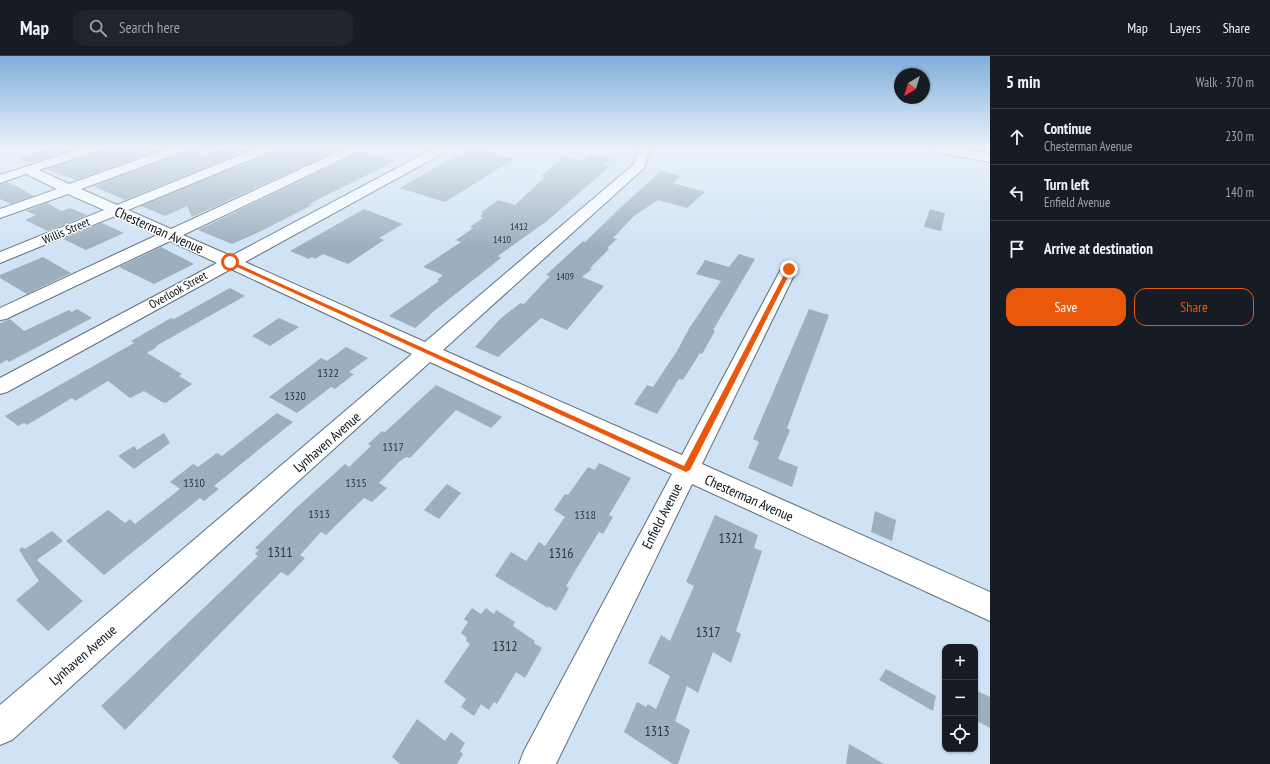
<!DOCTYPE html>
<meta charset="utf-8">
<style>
:root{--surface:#171b24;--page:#20242c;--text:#f1f3f6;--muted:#9ea1a6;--line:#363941;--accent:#ea580c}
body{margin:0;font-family:"PT Sans Narrow",sans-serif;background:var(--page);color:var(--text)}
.controls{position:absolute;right:12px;bottom:12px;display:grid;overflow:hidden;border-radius:8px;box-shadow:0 1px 3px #0004}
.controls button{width:36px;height:36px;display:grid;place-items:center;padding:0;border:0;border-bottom:1px solid var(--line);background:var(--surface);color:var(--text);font:20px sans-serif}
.compass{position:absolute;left:894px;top:12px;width:36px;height:36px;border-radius:50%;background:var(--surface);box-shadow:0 1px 3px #0004;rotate:218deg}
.stop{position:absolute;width:12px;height:12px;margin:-9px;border:3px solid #ea580c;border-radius:50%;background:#fff}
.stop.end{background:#ea580c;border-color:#fff;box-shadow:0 1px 4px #0008}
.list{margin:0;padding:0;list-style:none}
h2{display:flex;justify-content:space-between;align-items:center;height:52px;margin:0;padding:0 16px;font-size:17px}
h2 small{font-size:13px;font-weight:400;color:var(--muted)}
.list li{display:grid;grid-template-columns:26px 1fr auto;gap:12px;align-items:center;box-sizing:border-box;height:56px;padding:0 16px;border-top:1px solid var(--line)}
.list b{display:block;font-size:15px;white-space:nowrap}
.list p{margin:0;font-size:13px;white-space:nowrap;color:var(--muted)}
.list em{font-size:13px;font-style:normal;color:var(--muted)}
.actions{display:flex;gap:8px;padding:12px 16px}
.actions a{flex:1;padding:9px 0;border:1px solid var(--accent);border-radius:12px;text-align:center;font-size:14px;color:var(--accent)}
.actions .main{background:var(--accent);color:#fff}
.icon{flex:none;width:22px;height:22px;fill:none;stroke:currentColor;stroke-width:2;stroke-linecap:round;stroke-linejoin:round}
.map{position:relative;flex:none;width:990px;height:708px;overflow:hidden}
header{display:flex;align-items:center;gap:24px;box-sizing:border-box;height:56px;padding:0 20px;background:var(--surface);border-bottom:1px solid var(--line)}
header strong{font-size:19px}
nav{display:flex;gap:22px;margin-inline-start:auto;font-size:14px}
.search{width:280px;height:36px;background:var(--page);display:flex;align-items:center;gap:10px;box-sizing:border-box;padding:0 14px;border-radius:12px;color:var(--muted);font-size:15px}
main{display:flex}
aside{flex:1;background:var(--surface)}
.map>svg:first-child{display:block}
</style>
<header>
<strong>Map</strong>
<div class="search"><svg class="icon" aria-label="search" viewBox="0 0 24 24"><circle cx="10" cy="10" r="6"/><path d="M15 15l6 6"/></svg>Search here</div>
<nav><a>Map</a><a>Layers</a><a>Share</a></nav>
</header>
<main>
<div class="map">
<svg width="990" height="708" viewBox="0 0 990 708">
<rect width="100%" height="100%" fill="#d0e3f5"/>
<path fill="#9cafbf" d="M48 93H76L31 107 18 102Z
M98 93H164L76 124 46 113 95 97Z
M185 93H201L202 100 220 93H252L125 144 93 130 183 97Z
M272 93H341L192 161 187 150 165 160 141 150 270 97Z
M471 93H480L514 103 445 146 400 132 450 103Z
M359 95 395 105 309 148 312 149 257 177 232 188 198 174 358 97Z
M591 98 611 102 603 108 610 110 547 165 498 200 501 202 429 259H430L415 272 389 260 439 225 437 224 443 219 423 211 461 186 456 184 473 172 470 171 483 162 480 160 483 158 481 157 498 144 515 149 545 121 541 120 564 100 582 105Z
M661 115 680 120 673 127 705 136 687 152 658 144 634 160 613 182 617 183 607 192 609 193 590 212 592 213 582 221 604 230 567 274 541 262 498 301 475 291 500 263 519 248 521 247 524 248 550 220 546 219 583 185 585 186 618 154Z
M7 126 18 131 34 140 11 148 0 143V128Z
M47 147 61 155 70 152 87 159 48 175 25 164 36 159 26 155Z
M364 153 403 168 379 182 384 184 348 208 323 198 315 203 312 201 309 203 290 195Z
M930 153 945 157 941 175 924 171Z
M102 167 124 177 86 194 63 183Z
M161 191 194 208 154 228 119 211Z
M739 198 755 203 713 274 715 275 702 298 700 297 683 324 679 323 657 358 634 348 647 329 653 331 677 295 690 271 721 225 696 218 705 204 729 211Z
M43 201 71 217 27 238 0 222V219Z
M230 232 245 240 156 290 157 291 147 297 182 318 179 320 192 328 166 347 162 346 144 335 130 342 108 325 75 345 72 342 27 369 24 367 18 370 5 360 134 287 131 285 171 262 174 263Z
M77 253 92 262 9 306 7 304 0 308V267L10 263 24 275 69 254 72 256Z
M809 253 829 259 787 372 790 374 778 403 798 411 792 431 748 412 759 386 753 383Z
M279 262 299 271 270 290 252 280Z
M346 291 368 302 349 316 354 318 335 333 331 331 297 357 269 341 321 302 327 305Z
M436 329 502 361 491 372 456 354 410 402 406 401 400 405 379 427 387 432 372 446 364 442 326 479 321 476 300 499 305 502 288 520 281 516 125 674 101 650 258 500 255 498 259 494 255 492 295 453 345 408 349 411 371 390 368 388 382 375 385 376Z
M277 357 293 366 214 430 219 433 204 445 200 442 104 519 66 485 108 454 125 467 130 463 135 468 180 433 170 426 193 408 198 411 217 397 222 400Z
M164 377 170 387 134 413 118 400 134 390 137 394Z
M599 407 631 422 609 459 613 461 603 478 599 476 566 530 569 532 556 555 548 550V552L495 520 511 496 526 505 539 486 545 490 565 461 554 454 565 438 568 439 588 411 595 414Z
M447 428 461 437 439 463 424 454Z
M875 455 896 464 892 485 871 476Z
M715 459 758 479 754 492 762 495 736 575 741 578 731 607 713 596 698 637 687 630 675 665 690 674 678 708H673L624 676 637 646 646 651 648 648 656 653 670 620 648 607 661 579 670 585 694 530 686 526Z
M52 475 63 485 37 504 83 545 48 575 16 544 39 525 19 494 22 491 25 493Z
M472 552 481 558 486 552 494 558 496 554 515 566 513 570 535 585 534 587 542 592 525 622 516 616 497 648 494 646 489 654 481 648 474 660 461 651 466 643 444 626 470 588 466 585 467 582 461 577 468 566 464 563Z
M886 613 936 640 933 655 879 624Z
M975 634 990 641V672L975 664Z
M417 663 445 685 451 676 465 687 460 695 463 698 457 708H400L392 701Z
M849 688 884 708H846Z"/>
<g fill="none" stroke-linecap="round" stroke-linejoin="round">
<g stroke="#5e6f7e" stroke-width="2">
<path id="minor" d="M80 93H97L95 96 39 114 69 128 168 93H184L182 96 81 133 117 149 255 93H271L269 96 128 154 171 173 344 93H359L357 96 183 179 231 200 433 93H447L445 96 245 206 425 286 634 108 637 97 636 93H648L649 97 644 112 443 294 682 399 781 213 783 209 789 208 795 209 797 213 702 408 990 536V565L692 428 556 708H519L524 695 672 418 430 306 12 684 0 689V649L412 298 231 213 7 336 0 338V322L217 207 170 185 6 263 0 264V252L157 179 115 160 0 207V196L104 154 68 138 0 162V153L57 133 26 118 0 127V119Z
M933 93H958L990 98V106L939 97 935 96Z"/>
</g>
<use href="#minor" fill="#fff" fill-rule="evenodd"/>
</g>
<linearGradient id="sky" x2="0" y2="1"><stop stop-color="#7faeda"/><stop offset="0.48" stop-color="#eaf2fa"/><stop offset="1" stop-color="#eaf2fa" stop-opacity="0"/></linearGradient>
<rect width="990" height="192" fill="url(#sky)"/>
<path fill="#ea580c" d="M228 205H231L684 410 787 213 789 212 792 213 690 414 686 416 228 207Z"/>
<g text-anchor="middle" stroke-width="3" stroke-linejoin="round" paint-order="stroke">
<g font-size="10" fill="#2d363f">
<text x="519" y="174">1412</text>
<text x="502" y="187">1410</text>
<text x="565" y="224">1409</text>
</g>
<g font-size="12" fill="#080e14" stroke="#fff">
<text transform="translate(66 175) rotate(-23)" y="4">Willis Street</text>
<text transform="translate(178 234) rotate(-29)" y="4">Overlook Street</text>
</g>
<g font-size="12" fill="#2d363f">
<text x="328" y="321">1322</text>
<text x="295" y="344">1320</text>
<text x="393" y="395">1317</text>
<text x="194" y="431">1310</text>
<text x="356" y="431">1315</text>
<text x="319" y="462">1313</text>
<text x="585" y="463">1318</text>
</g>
<g font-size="14" fill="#080e14" stroke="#fff">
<text transform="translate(159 174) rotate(24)" y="5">Chesterman Avenue</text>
<text transform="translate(327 386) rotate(-41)" y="5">Lynhaven Avenue</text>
<text transform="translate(749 442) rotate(24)" y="5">Chesterman Avenue</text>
<text transform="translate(662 460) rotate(-63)" y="5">Enfield Avenue</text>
<text transform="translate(83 599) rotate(-41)" y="5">Lynhaven Avenue</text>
</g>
<g font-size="14" fill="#2d363f">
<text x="731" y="487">1321</text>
<text x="280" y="501">1311</text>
<text x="561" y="502">1316</text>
<text x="708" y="581">1317</text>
<text x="505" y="595">1312</text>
<text x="657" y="680">1313</text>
</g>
</g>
</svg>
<div class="controls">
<button>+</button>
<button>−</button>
<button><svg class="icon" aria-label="locate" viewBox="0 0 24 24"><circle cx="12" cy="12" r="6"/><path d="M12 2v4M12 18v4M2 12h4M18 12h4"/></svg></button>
</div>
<svg class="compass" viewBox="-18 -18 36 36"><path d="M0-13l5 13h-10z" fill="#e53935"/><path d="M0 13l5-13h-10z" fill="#9ea1a6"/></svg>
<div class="stop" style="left:230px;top:206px"></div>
<div class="stop end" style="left:789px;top:213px"></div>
</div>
<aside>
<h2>5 min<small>Walk · 370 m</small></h2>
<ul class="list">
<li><svg class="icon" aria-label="ahead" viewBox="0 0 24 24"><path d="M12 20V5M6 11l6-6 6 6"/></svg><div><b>Continue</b><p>Chesterman Avenue</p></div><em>230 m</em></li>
<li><svg class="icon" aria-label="left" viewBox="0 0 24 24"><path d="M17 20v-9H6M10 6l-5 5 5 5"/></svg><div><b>Turn left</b><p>Enfield Avenue</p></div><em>140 m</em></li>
<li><svg class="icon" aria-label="arrive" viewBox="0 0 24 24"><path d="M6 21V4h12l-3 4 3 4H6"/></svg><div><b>Arrive at destination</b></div></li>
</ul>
<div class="actions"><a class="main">Save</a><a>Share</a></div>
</aside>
</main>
